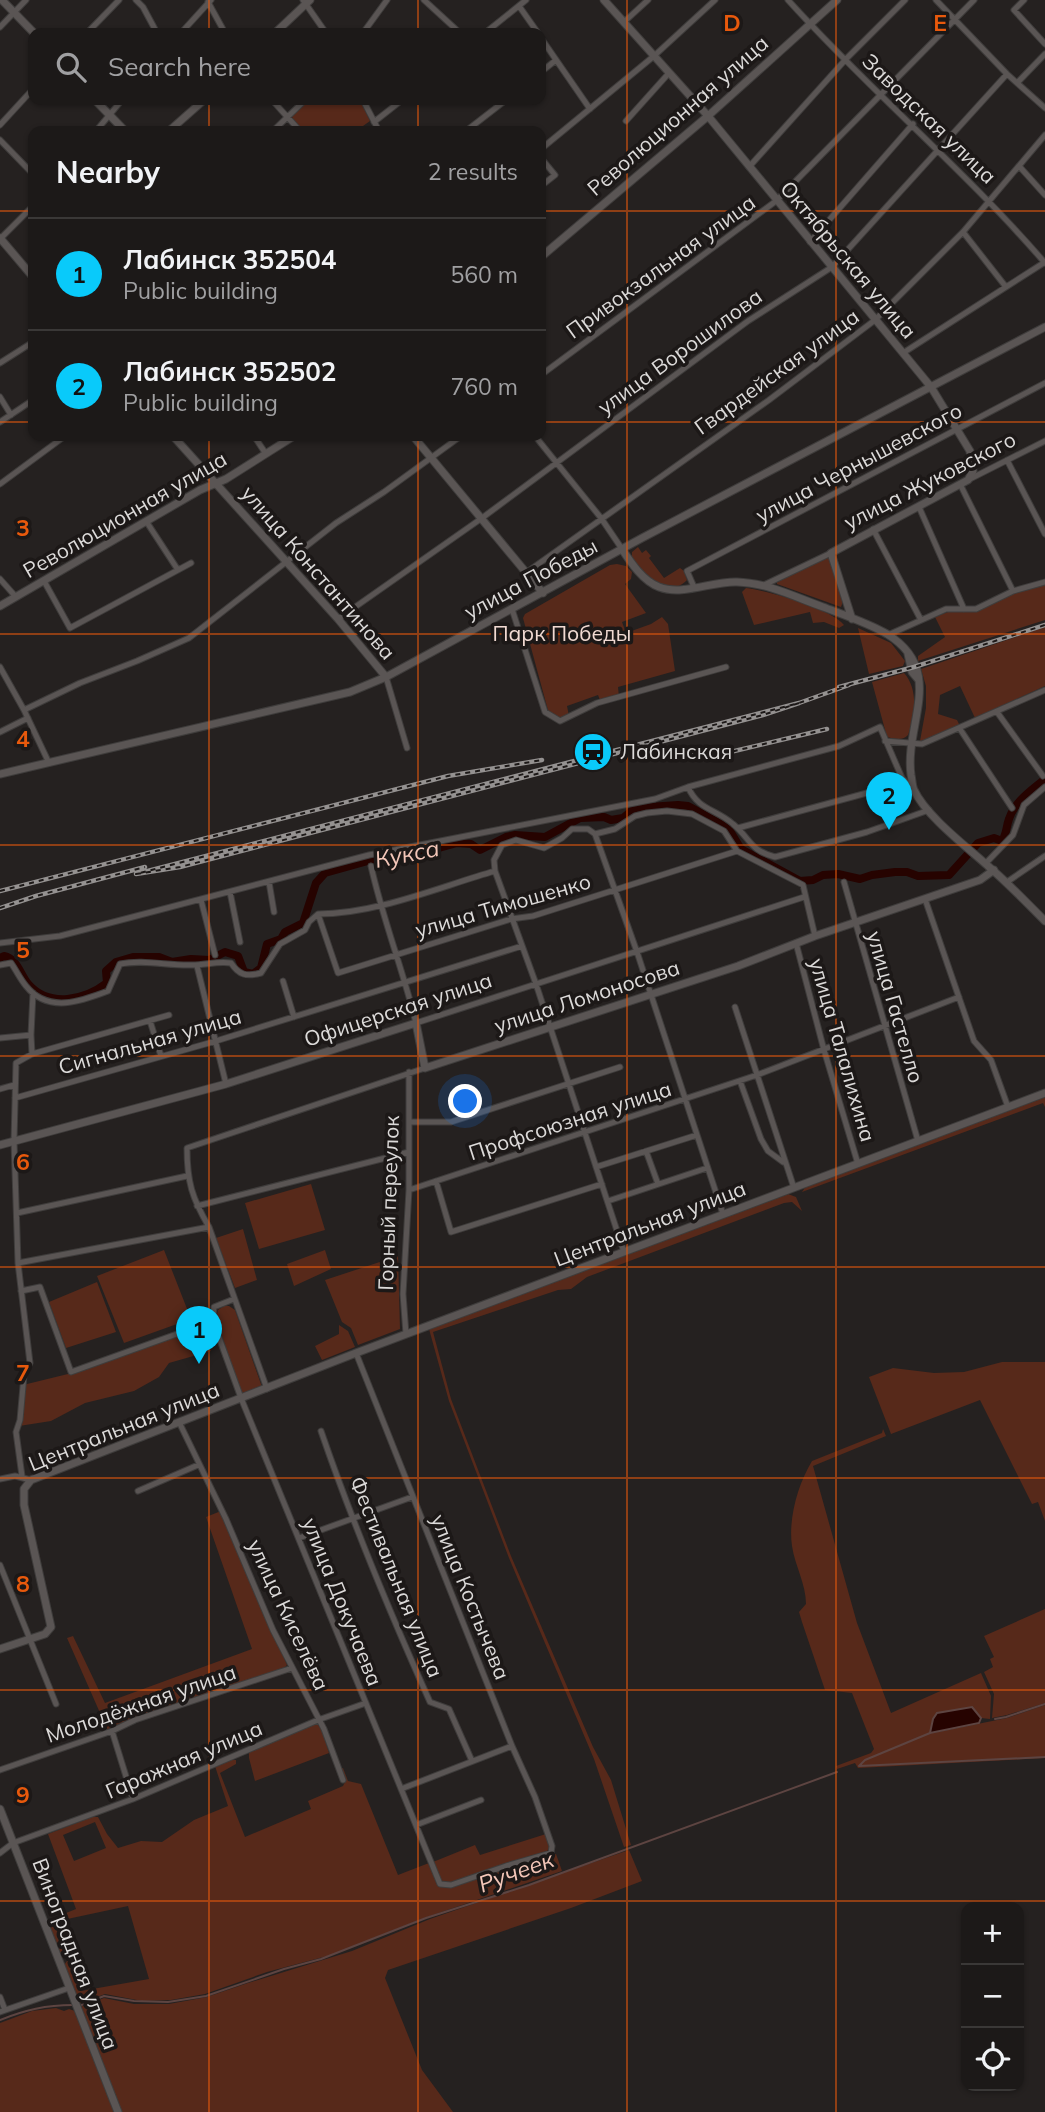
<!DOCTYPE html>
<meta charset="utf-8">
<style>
:root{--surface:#1c1918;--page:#292625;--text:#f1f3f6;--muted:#a0a0a2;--line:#3a3837;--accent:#09cafa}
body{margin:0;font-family:Mulish,sans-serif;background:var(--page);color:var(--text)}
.controls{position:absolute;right:21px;bottom:21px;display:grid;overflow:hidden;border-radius:14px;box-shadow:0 2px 5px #0004}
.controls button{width:63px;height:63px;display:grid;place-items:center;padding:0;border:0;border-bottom:2px solid var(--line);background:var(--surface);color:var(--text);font:35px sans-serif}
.you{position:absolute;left:466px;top:1102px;width:24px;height:24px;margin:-18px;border:5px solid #fff;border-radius:50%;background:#1a73e8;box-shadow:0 0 0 10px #1a73e833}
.badge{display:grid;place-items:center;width:46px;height:46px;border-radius:50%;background:var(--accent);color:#111;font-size:23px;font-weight:700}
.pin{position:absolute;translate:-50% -58px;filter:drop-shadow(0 2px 4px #0008)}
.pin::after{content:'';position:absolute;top:37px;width:24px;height:21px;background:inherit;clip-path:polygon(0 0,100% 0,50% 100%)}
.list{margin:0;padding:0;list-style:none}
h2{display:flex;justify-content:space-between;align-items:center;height:91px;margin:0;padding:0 28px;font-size:30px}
h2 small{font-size:23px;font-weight:400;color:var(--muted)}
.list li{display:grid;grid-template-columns:46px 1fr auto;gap:21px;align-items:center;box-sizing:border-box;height:112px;padding:0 28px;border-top:2px solid var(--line)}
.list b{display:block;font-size:26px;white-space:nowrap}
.list p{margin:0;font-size:23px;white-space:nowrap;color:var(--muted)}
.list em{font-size:23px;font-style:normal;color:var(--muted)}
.icon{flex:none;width:38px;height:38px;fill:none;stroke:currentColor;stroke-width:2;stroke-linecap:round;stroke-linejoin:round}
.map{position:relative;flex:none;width:1045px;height:2112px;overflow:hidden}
.search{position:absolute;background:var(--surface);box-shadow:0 2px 5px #0004;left:28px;top:28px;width:518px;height:77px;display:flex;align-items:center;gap:18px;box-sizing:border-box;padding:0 24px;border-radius:14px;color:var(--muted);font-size:26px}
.panel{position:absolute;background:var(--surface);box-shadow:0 2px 5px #0004;left:28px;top:126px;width:518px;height:315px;border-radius:14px}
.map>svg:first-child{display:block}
</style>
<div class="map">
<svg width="1045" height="2112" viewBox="0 0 1045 2112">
<rect width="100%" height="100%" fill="#252120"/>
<path fill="#57291a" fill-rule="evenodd" d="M307 100H360L370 121 356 131H303L291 116Z
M638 547 642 553 646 550 651 556 649 558 664 578 680 568 684 571 687 580C668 600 644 573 632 558V552Z
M826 558H829L843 601 841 607 777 584V582Z
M617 564 626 566 632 572 631 579 625 584 646 613 622 622 626 633 651 624 662 617 668 624 675 671 618 687 619 697 600 700 598 695 567 706 569 716 558 718 549 714 523 618 525 614 610 565Z
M1045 584V620L918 661V656L945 637 935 617 948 612H973L1014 593Z
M746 588C768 591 830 608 844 625L839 628 824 622 813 623 810 612 754 625 742 592Z
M1045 627V686L975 718 960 686 940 695 938 714 957 720 960 726 923 742 920 741 926 708V686L921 669Z
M858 628 891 643 905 661 903 666 869 674Z
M904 673C918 688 916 716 908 735 902 741 895 739 887 737L872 682Z
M1045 1097V1107L1043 1103 802 1192 806 1186Z
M311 1184 325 1230 259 1249 245 1203Z
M788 1194 796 1197 802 1211 792 1202 784 1203 587 1277 571 1289 558 1290 433 1332 451 1399 511 1556 593 1747 611 1780 631 1845 624 1847 594 1759 509 1558 449 1401 429 1329Z
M243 1229 257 1280 235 1288 216 1238Z
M164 1250 191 1319 124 1343 97 1276Z
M325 1250 331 1269 294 1286 287 1264Z
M398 1256 400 1329 358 1345 351 1328 342 1322 325 1280Z
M97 1282 116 1332 66 1348 49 1302Z
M224 1306H229L235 1310 262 1387 242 1396 216 1318 218 1310Z
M339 1325 348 1331 355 1347 322 1360 315 1346 339 1334Z
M203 1326 211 1351 169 1363 159 1377 134 1391 85 1403 51 1421 19 1426 23 1385 72 1373Z
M1002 1362H1045V1521L1038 1502 1032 1504 980 1400 891 1434 869 1377 893 1368 934 1373 964 1372Z
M883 1429 886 1436 813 1466 857 1623 891 1713 981 1673 991 1696 990 1719 981 1718 972 1707 937 1714 933 1719V1733L1007 1718 1045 1705V1758L858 1768 855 1763 837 1769 836 1766 871 1753 874 1749 852 1693 825 1690 802 1622 799 1612 806 1604C806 1584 795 1566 792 1546 788 1519 798 1484 812 1461L882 1433Z
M221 1511 287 1665 284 1668 121 1723 108 1731 67 1638 73 1636 105 1703 252 1649 206 1517Z
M1045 1609V1703L1007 1715 992 1718 994 1694 984 1672 993 1667 990 1659 994 1657 984 1636Z
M313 1725H318L322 1730 329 1753 255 1781 249 1758V1752Z
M228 1760H236V1764L220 1773 245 1837 311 1809 308 1801 343 1786 345 1782 341 1769 343 1768 348 1781 361 1784 398 1875 429 1863 440 1887H450L505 1868 556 1854 562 1871 424 1918 331 1955 267 1972 205 1994 171 2000 142 2001 105 1994 78 2004 64 1965 67 1961H71L81 1991 149 1979 128 1906 58 1921 69 1956 61 1958 46 1921 76 1909 48 1834 92 1817H98L107 1834 118 1848 141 1841 162 1842 194 1820 228 1806 215 1766ZM95 1822 106 1848 74 1861 63 1835Z
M546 1834 551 1847 545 1853 450 1884 440 1880 433 1862 475 1845 480 1855Z
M629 1850 642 1881 571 1908 388 1970 385 1978 422 2070 453 2112H121L80 2007 104 1998 134 2004H169L207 1997 248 1983 352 1951 430 1919Z
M56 2008 64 2011 69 2009 75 2011 115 2112H0V2023L32 2011Z"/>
<path fill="#260300" stroke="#5d4441" stroke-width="2" d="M972 1707 981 1718 979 1723 930 1733 933 1719 937 1713Z"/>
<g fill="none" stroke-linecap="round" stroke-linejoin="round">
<path stroke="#5d4441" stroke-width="2" d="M995 1719 1006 1717 1045 1704
M859 1766 1045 1757
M859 1766 865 1760 930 1733
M79 2006 104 1996 134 2001 168 2002 206 1996 284 1969 321 1959 426 1918 529 1885 837 1772
M0 2020C25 2010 46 2005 73 2005"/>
<path stroke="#260300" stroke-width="8" d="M0 958 4 956C18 959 20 975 29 985 50 1008 85 1000 107 983L106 971 116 962 133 957H159L172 962 191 959 209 960 225 952 238 956 244 972 253 974 261 968 267 944 281 939 285 932 303 923 316 883 325 873 400 852 428 851 457 843 471 844 480 850 506 837 515 835 545 837 580 818 604 817 611 820 623 818 635 808 678 805 688 806 721 824 730 831 741 849 800 881 813 880 823 875 838 874 860 879 872 875 895 872H907L918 876 949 875 978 843 994 838 1002 841C1007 833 1006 827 1009 819 1015 801 1031 791 1045 779"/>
<g stroke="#3f3d3c" stroke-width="7">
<path id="street" d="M136 0 143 7 157 33
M303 0 326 33
M424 0 460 33
M788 0C870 91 965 170 1045 263
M936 0 1007 74 1045 108
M1024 0 1014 10 1045 44
M208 2 225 33
M519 6 538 33
M624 22 648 0
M0 27 26 0
M87 33 119 0
M181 33 211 0
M363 33 387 0
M485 33 526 0
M541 38 590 109
M541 72 556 60
M1018 82 1045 54
M272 100 300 131
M363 100 379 131
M626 121 669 73
M374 122 402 100
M0 125 33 89
M96 131 122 100
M273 131 305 100
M466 131 506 100
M0 140 33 174
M541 149 654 56 715 0
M541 158 555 175 541 186
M1019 166 1045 195
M749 167 846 59 905 0
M963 232 1006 287
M0 239 33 206
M810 242 913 124
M903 353 1045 262
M0 363 33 342
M541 375 776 201 974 0
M0 397 11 415
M0 422 33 400
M254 436 266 454
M535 436 601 518 622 549
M1007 460 1045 534
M968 480 1045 441
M0 484 65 436
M961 486 1013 591
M919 507 964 609
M146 521 178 570
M873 529 921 620
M527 572 769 400 875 320 963 232 1045 135
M0 579 16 597
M44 581 70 628 191 563
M764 585 831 553
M694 587 687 571 1045 383
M512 609 545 712 560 721 597 703 726 667
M338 619 482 518 748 321 832 267 1007 74
M888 635 946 609H976L1013 591 1045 582
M0 667 24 710 49 763
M386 677 407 748
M24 710 80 683 137 661 189 638 336 523 384 492 461 436
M997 712 1043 776
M960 729 1012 808
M0 732 28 718
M885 741 922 744 1045 690
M688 787C698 810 716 809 733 824 751 839 749 850 775 857L867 832 929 810
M738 828 889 787 902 778
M595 834 637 952 723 1214
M986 863 1013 835 1024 805 1045 787
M371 866C383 920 403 970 416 1023L804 897
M269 882 274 912
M844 882 918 1141
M1007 882 1045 856
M230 892 240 942
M925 899 974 1041 991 1060 1008 1107
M201 900 215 955
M318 914 338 973 511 919 533 916 737 851
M0 943 60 936 369 855 655 799 688 787 839 746 880 727 902 778 913 789
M796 943 824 1050 858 1164
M0 965 11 963C16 970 20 979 26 986 48 1014 82 1001 108 991L120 964C143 959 169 966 192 965 206 965 217 961 231 963 239 975 246 977 261 973L280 944 305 930 309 922 318 914C376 914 439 887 495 871
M197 966 226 1084
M283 981 294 1017
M735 1007 794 1188
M150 1021 161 1056
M0 1038 31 1035
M32 1054 31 1035 33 993
M740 1081 761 1139 768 1151 783 1162
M0 1089 14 1085
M15 1098 216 1041 522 946
M411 1122H451L620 1067
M646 1151 658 1184
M596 1167 697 1135
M436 1181 451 1232 602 1184
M409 1190 757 1075 959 997
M608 1201 707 1168
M197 1206 409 1152
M17 1213 187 1176
M624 1252 536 984 495 871 494 860 502 845 516 840 544 848 562 838 572 829H588L595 834 615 829 635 816 647 813 667 811 692 814 724 831 737 851 803 885 815 936
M18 1263 209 1227
M21 1291 40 1287 71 1372 213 1321 214 1307 234 1299
M213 1321 241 1398 440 1884 451 1885 506 1866 551 1853 552 1846 535 1797 512 1746 356 1353
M406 1334 403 1294 409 1190V1072
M267 1389 209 1227C192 1198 187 1182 187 1148L425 1068
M179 1422 226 1519 273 1630 324 1729 343 1780
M321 1431C353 1524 390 1613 430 1702L449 1709 472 1761
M22 1476 16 1432 20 1420 24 1375 30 1363 18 1263 14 1141 16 1063 32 1054 169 1015
M0 1479 15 1476 31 1480
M138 1491 198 1465
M299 1538 412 1497
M0 1565 56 1704
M112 1731 133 1799
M0 1770 112 1731 135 1720 292 1668
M401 1789 512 1746
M416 1825 481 1800
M0 1853 13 1843 133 1799 318 1720 366 1703
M0 1997 5 2010
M0 2012 69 1988"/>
</g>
<g stroke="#3f3d3c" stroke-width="9">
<path id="secondary" d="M2 0 34 33
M604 0 708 116 931 387 970 451 973 471 968 480 831 553 852 619
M275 33 310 0
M95 100 125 131
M169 131 204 100
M0 238 33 277
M541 257 708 116 837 0
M173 436 338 619 386 677
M413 436 543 593
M622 549C631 563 643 581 659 587 683 596 712 581 737 582 768 583 795 597 823 607 844 615 868 623 887 634 947 671 904 724 911 775 912 779 912 786 914 790 926 816 967 847 988 866 1008 883 1026 902 1045 921
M0 606 200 490 226 479 294 436
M908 654 912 672 918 679
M0 774 350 692 386 677 642 538 1045 327
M0 1145 226 1084 416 1023 425 1068 738 966 815 936 980 880 994 870
M0 1649 45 1634 51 1627 24 1505V1489L31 1480 356 1353 1045 1093
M0 1809 118 2112"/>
</g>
<use href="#street" stroke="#5a5554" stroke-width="5"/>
<use href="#secondary" stroke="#5a5554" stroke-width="7"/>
<g stroke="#949190" stroke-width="4.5">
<path id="rail" d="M839 687 914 667 1045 625
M799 703 763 715 180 867 136 874 799 703 849 685
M653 754 677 752 726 753 827 729
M0 891 448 776 542 760
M0 908 36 896 145 867"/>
</g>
<use href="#rail" stroke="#1c1817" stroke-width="2" stroke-dasharray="5" stroke-linecap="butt"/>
</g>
<path fill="none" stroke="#e8590c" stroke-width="2" stroke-opacity="0.55" d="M209 0V33M418 0V33M627 0V2112M836 0V2112M209 100V131M418 100V131M0 211H33M541 211H1045M0 422H33M541 422H1045M209 436V2112M418 436V2112M0 634H1045M0 845H1045M0 1056H1045M0 1267H1045M0 1478H1045M0 1690H1045M0 1901H1045"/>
<defs>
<g id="station-disc" transform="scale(2.0125)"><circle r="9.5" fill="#09cafa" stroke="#1c1817"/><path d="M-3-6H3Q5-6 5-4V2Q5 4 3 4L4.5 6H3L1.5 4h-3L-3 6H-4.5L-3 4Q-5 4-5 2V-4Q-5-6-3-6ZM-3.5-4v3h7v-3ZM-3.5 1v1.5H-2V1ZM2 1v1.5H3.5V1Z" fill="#111"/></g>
</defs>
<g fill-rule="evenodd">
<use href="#station-disc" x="593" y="752"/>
</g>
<g text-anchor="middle" stroke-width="7" stroke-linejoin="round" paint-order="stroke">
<g font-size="21" fill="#dcdad9" stroke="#1c1817">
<text transform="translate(678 116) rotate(-41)" y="7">Революционная улица</text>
<text transform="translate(929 119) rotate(44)" y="7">Заводская улица</text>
<text transform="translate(848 260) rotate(50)" y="7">Октябрьская улица</text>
<text transform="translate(661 267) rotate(-36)" y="7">Привокзальная улица</text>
<text transform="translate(680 352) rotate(-36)" y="7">улица Ворошилова</text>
<text transform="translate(777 372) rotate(-36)" y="7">Гвардейская улица</text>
<text transform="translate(859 463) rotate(-28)" y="7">улица Чернышевского</text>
<text transform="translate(930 481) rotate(-27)" y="7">улица Жуковского</text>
<text transform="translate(125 515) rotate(-30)" y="7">Революционная улица</text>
<text transform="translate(318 573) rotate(49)" y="7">улица Константинова</text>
<text transform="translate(531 579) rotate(-28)" y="7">улица Победы</text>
<text transform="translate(503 906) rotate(-16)" y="7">улица Тимошенко</text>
<text transform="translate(587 997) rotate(-18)" y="7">улица Ломоносова</text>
<text transform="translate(895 1007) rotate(74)" y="7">улица Гастелло</text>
<text transform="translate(398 1010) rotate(-18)" y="7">Офицерская улица</text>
<text transform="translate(150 1042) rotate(-16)" y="7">Сигнальная улица</text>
<text transform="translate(842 1050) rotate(74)" y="7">улица Талалихина</text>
<text transform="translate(570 1121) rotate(-18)" y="7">Профсоюзная улица</text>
<text transform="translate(389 1203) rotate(-88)" y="7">Горный переулок</text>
<text transform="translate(650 1224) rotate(-21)" y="7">Центральная улица</text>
<text transform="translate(124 1427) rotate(-22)" y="7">Центральная улица</text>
<text transform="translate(396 1577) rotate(68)" y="7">Фестивальная улица</text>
<text transform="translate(470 1597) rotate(68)" y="7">улица Костычева</text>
<text transform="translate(342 1602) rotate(68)" y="7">улица Докучаева</text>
<text transform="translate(288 1615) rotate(65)" y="7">улица Киселёва</text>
<text transform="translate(141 1704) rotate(-19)" y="7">Молодёжная улица</text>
<text transform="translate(184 1760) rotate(-23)" y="7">Гаражная улица</text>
<text transform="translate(75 1954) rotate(69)" y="7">Виноградная улица</text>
</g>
<g font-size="21" fill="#f1dad2" stroke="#1c1817">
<text x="562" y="641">Парк Победы</text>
</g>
<g font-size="21" fill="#dcdad9" stroke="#1c1817" text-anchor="start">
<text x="620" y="759">Лабинская</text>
</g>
<g font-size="23" font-style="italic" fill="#f3c6b8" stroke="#1c1817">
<text transform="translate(407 854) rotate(-11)" y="8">Кукса</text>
<text transform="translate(516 1872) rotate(-20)" y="8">Ручеек</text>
</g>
</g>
<g font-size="23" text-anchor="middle" font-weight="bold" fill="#e8590c" stroke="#1c1817" stroke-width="7" stroke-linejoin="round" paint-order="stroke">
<text x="732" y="31">D</text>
<text x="940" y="31">E</text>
<text x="23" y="536">3</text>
<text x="23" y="747">4</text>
<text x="23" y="958">5</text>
<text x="23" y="1170">6</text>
<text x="23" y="1381">7</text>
<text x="23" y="1592">8</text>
<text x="23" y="1803">9</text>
</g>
</svg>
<div class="controls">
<button>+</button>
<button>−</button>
<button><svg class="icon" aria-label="locate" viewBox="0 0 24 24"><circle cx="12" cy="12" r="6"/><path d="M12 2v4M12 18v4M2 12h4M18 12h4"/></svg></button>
</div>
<div class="you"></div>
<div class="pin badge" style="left:199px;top:1364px">1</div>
<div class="pin badge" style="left:889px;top:830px">2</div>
<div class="search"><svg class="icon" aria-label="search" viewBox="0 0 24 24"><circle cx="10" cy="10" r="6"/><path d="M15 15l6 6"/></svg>Search here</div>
<section class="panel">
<h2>Nearby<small>2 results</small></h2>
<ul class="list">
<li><span class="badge">1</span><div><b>Лабинск 352504</b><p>Public building</p></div><em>560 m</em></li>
<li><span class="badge">2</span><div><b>Лабинск 352502</b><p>Public building</p></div><em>760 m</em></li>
</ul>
</section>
</div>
